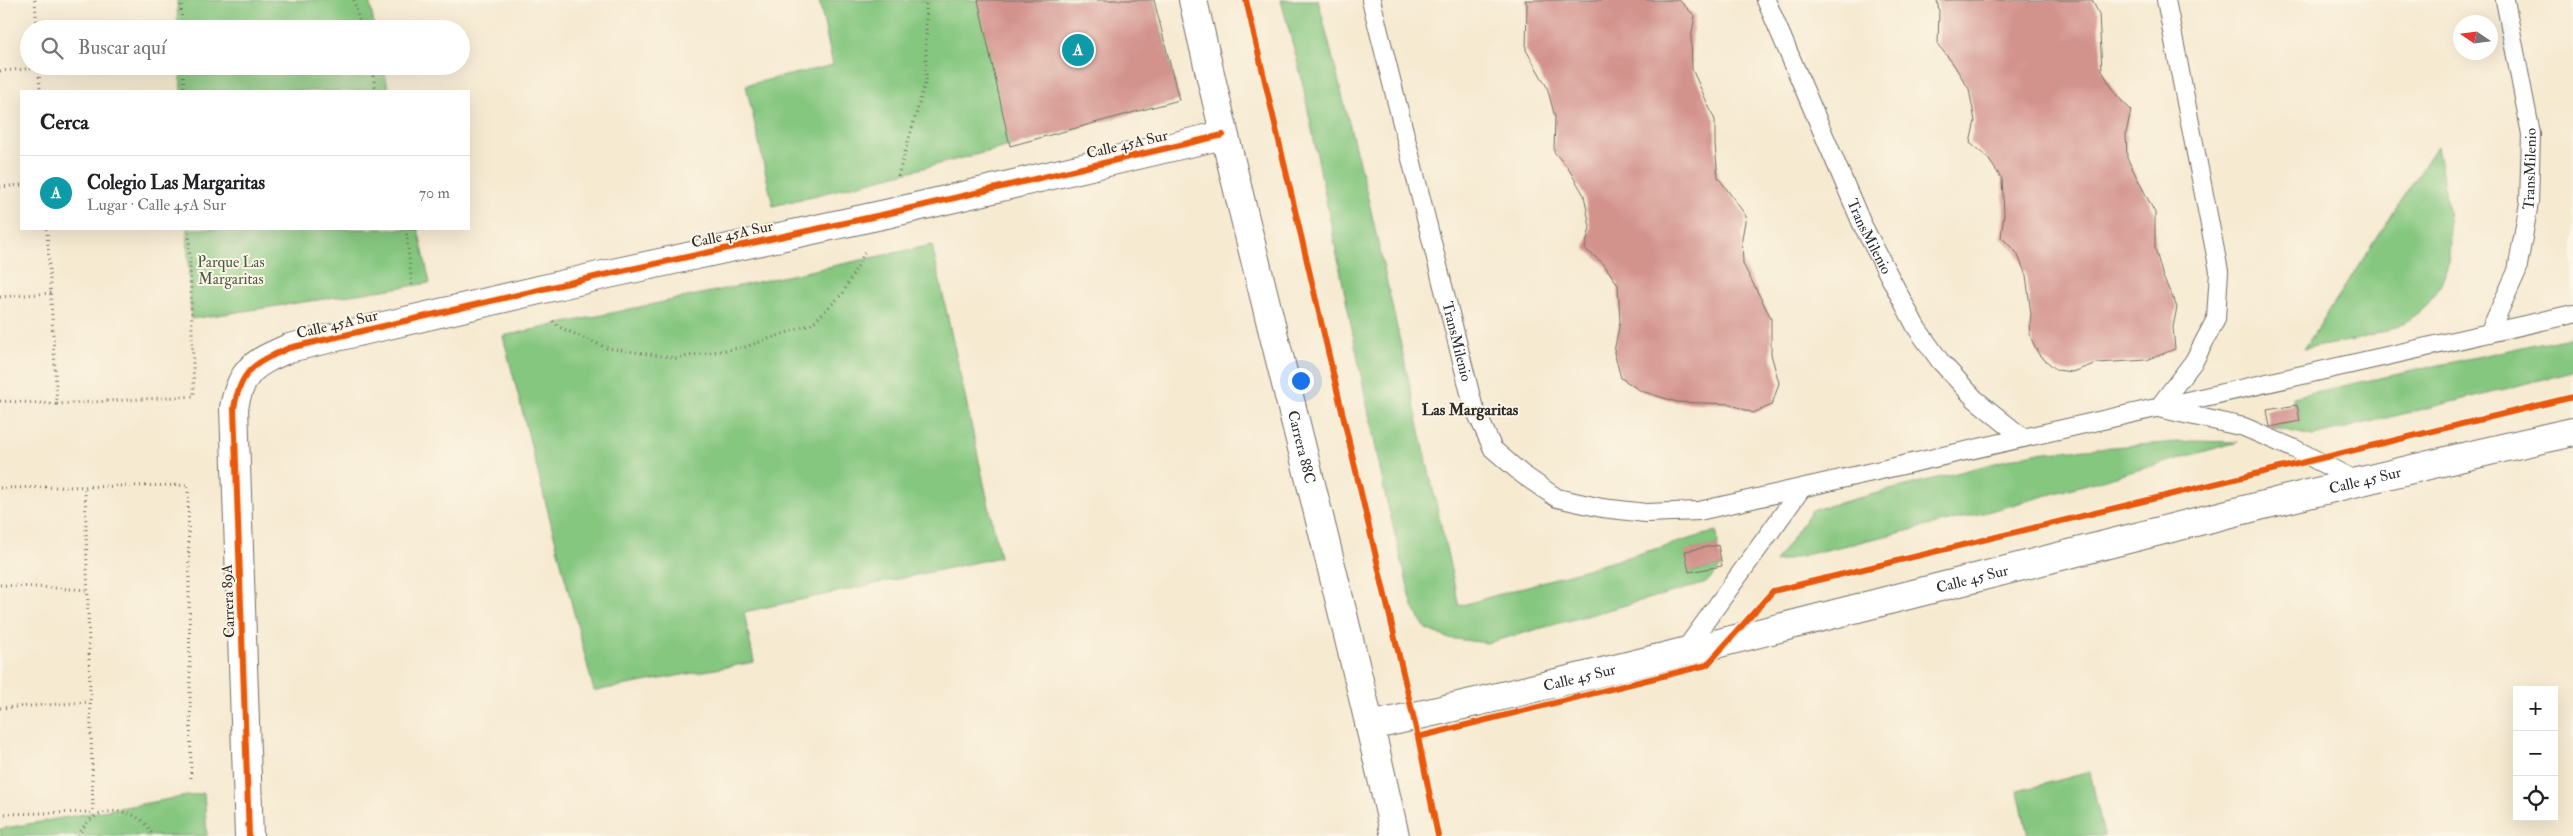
<!DOCTYPE html>
<html lang="es">
<meta charset="utf-8">
<style>
:root{--surface:#fff;--page:#f2f2f2;--text:#202124;--muted:#757577;--line:#e0e0e0;--accent:#0f766e}
body{margin:0;font-family:"IM FELL Double Pica",serif;background:var(--page);color:var(--text)}
.controls{position:absolute;right:15px;bottom:15px;display:grid;overflow:hidden;border-radius:0px;box-shadow:0 5px 20px #0002}
.controls button{width:45px;height:45px;display:grid;place-items:center;padding:0;border:0;border-bottom:1px solid var(--line);background:var(--surface);color:var(--text);font:25px sans-serif}
.compass{position:absolute;left:2453px;top:15px;width:45px;height:45px;border-radius:50%;background:var(--surface);box-shadow:0 5px 20px #0002;rotate:283deg}
.you{position:absolute;left:1300px;top:380px;width:18px;height:18px;margin:-12px;border:4px solid #fff;border-radius:50%;background:#1a73e8;box-shadow:0 0 0 8px #1a73e833}
.badge{display:grid;place-items:center;width:32px;height:32px;border-radius:50%;background:var(--accent);color:#fff;font-size:16px;font-weight:700}
.pin{position:absolute;translate:-50% -50%;border:2px solid #fff;box-shadow:0 1px 5px #0006}
.list{margin:0;padding:0;list-style:none}
h2{display:flex;justify-content:space-between;align-items:center;height:65px;margin:0;padding:0 20px;font-size:21px}
h2 small{font-size:16px;font-weight:400;color:var(--muted)}
.list li{display:grid;grid-template-columns:32px 1fr auto;gap:15px;align-items:center;box-sizing:border-box;height:75px;padding:0 20px;border-top:1px solid var(--line)}
.list b{display:block;font-size:19px;white-space:nowrap}
.list p{margin:0;font-size:16px;white-space:nowrap;color:var(--muted)}
.list em{font-size:16px;font-style:normal;color:var(--muted)}
.icon{flex:none;width:28px;height:28px;fill:none;stroke:currentColor;stroke-width:2;stroke-linecap:round;stroke-linejoin:round}
.map{position:relative;flex:none;width:2573px;height:836px;overflow:hidden}
.search{position:absolute;background:var(--surface);box-shadow:0 5px 20px #0002;left:20px;top:20px;width:450px;height:55px;display:flex;align-items:center;gap:12px;box-sizing:border-box;padding:0 18px;border-radius:28px;color:var(--muted);font-size:19px}
.panel{position:absolute;background:var(--surface);box-shadow:0 5px 20px #0002;left:20px;top:90px;width:450px;height:140px;border-radius:0px}
.map>svg:first-child{display:block}
</style>
<div class="map">
<svg width="2573" height="836" viewBox="0 0 2573 836">
<rect width="100%" height="100%" fill="#fcf5e5"/>
<filter id="ink" filterUnits="userSpaceOnUse"><feTurbulence type="fractalNoise" baseFrequency=".02" numOctaves="2"/><feDisplacementMap in="SourceGraphic" scale="10" xChannelSelector="R" yChannelSelector="G"/><feConvolveMatrix kernelMatrix="1 2 1 2 8 2 1 2 1" color-interpolation-filters="sRGB"/></filter>
<filter id="wash" filterUnits="userSpaceOnUse"><feTurbulence type="fractalNoise" baseFrequency=".0096" numOctaves="4" result="noise"/><feDisplacementMap in="SourceGraphic" scale="20" xChannelSelector="R" yChannelSelector="G"/><feGaussianBlur stdDeviation="1.12" result="paint"/><feColorMatrix in="noise" values="0 0 0 0 0 0 0 0 0 0 0 0 0 0 0 0 0 1.4 0 .05"/><feComposite in="paint" operator="in"/></filter>
<g filter="url(#wash)">
<rect width="100%" height="100%" fill="#f6ead1"/>
<path fill="#86c780" stroke="#587956" d="M177 0H369L375 29H178Z
M819 0H1154L1179 100 1010 146 773 206 746 85 833 65Z
M1281 0H1318L1369 202 1459 606 1717 531 1718 545 1686 551 1690 572 1722 566 1706 583 1487 643 1447 638 1426 629 1413 607 1385 494 1301 75Z
M180 66H383L389 91H181Z
M2437 146C2450 222 2474 299 2382 332 2358 341 2329 344 2304 349Z
M187 229H418L430 283 191 319Z
M932 245 1000 557 744 612 754 662 594 691 503 336Z
M2573 336V372L2313 436 2270 427 2300 421 2297 405H2294L2292 397Z
M2191 441 2238 442 1987 512 1775 562 1812 510 2034 453Z
M2090 772 2104 836H2028L2018 791Z
M204 793 207 836H0V829Z"/>
<g id="blocks">
<path fill="#d3938d" d="M978 0H1154L1179 100 1010 146Z
M1525 0H1679L1695 16 1691 38 1692 69 1715 120V145L1718 177 1746 216 1742 238 1743 264 1771 318V354L1779 383 1772 405 1753 413 1730 404 1677 402 1641 391 1621 378 1614 352 1620 321 1618 285 1603 263 1585 249 1590 227 1584 195 1568 168 1554 152 1555 117 1547 87 1526 50 1527 4Z
M1937 0H2092L2099 14 2102 71 2118 97 2131 110 2126 133 2127 158 2155 213V248L2163 277 2177 307 2173 327 2175 349 2147 360 2097 363 2072 372 2057 370 2039 355 2029 334 2031 314 2026 275 2017 253 2001 237 2004 214 2002 179 1987 157 1970 143 1975 121 1969 89 1952 62 1938 45 1939 11Z
M2297 405 2300 421 2270 427 2267 410Z
M1718 545 1722 566 1689 572 1685 551Z"/>
</g>
</g>
<g filter="url(#ink)">
<use href="#blocks" fill-opacity="0" stroke="#726e65" stroke-width="1"/>
<g fill="none" stroke-linecap="round" stroke-linejoin="round">
<g stroke="#726e65" stroke-width="20">
<g id="lane">
<path id="s1" d="M1371 0 1473 405 1493 449 1522 474 1557 498 1602 508 1646 513 1699 511 2573 314"/>
<path id="s2" d="M1766 0 1862 224 1916 327 1940 361 1975 399 2023 438"/>
<path d="M2166 0 2219 271 2216 319 2194 361 2158 408 2244 427 2295 449 2358 482"/>
<path id="s3" d="M2489 333 2517 271 2529 203 2531 134 2505 0"/>
<path d="M1684 651 1802 488"/>
</g>
</g>
<g stroke="#726e65" stroke-width="30">
<g id="street">
<path id="s4" d="M1370 726C1773 637 2170 521 2573 432"/>
<path d="M249 836 234 408C241 369 255 363 289 348L599 276 886 214 1223 135"/>
</g>
</g>
<g stroke="#726e65" stroke-width="30">
<g id="secondary">
<path id="s5" d="M1193 0C1256 279 1333 556 1395 836"/>
</g>
</g>
<path stroke="#726e65" stroke-width="3" stroke-dasharray="1 4" stroke-linecap="butt" d="M35 0 37 29
M181 0 182 29
M354 0 361 29
M183 66 184 91
M371 66 376 91
M39 67 40 91
M0 71 39 68
M898 176 926 80V0
M0 187 21 185
M47 229 57 404 194 396 189 229
M406 229 412 285
M0 297 51 293
M553 321 559 327 607 348 676 358 745 347 812 324 843 293 865 252
M0 401 57 404
M0 488 188 485 191 782
M0 585 88 590
M0 708 90 702
M0 814 93 812 85 486
M79 836C91 802 140 804 153 836"/>
<use href="#lane" stroke="#fff" stroke-width="18"/>
<use href="#street" stroke="#fff" stroke-width="28"/>
<use href="#secondary" stroke="#fff" stroke-width="28"/>
<g stroke="#fcf5e5" stroke-width="9">
<path id="cycleway" d="M1246 0 1418 737 1438 836
M1418 737 1707 665 1773 591 2573 397
M249 836 234 408C241 369 255 363 289 348L599 276 886 214 1223 135"/>
</g>
<use href="#cycleway" stroke="#e8590c" stroke-width="6"/>
</g>
</g>
<g text-anchor="middle" stroke-width="4" stroke-linejoin="round" paint-order="stroke">
<g font-size="15" fill="#2b2b2b" stroke="#fcf5e5">
<text transform="translate(1127 144) rotate(-13)" y="5">Calle 45A Sur</text>
<text dy="5" stroke="none"><textPath href="#s3" startOffset="171">TransMilenio</textPath></text>
<text transform="translate(732 234) rotate(-12)" y="5">Calle 45A Sur</text>
<text dy="5" stroke="none"><textPath href="#s2" startOffset="258">TransMilenio</textPath></text>
<text transform="translate(337 324) rotate(-13)" y="5">Calle 45A Sur</text>
<text dy="5" stroke="none"><textPath href="#s1" startOffset="352">TransMilenio</textPath></text>
<text dy="5" stroke="none"><textPath href="#s5" startOffset="460">Carrera 88C</textPath></text>
<text dy="5" stroke="none"><textPath href="#s4" startOffset="1025">Calle 45 Sur</textPath></text>
<text dy="5" stroke="none"><textPath href="#s4" startOffset="620">Calle 45 Sur</textPath></text>
<text transform="translate(228 601) rotate(-92)" y="5">Carrera 89A</text>
<text dy="5" stroke="none"><textPath href="#s4" startOffset="215">Calle 45 Sur</textPath></text>
</g>
<g font-size="15" fill="#465a44" stroke="#fcf5e5">
<text x="231" y="267">Parque Las<tspan x="231" dy="17">Margaritas</tspan></text>
</g>
<g font-size="16" font-weight="bold" fill="#2b2b2b" stroke="#fcf5e5">
<text x="1470" y="415">Las Margaritas</text>
</g>
</g>
</svg>
<div class="controls">
<button>+</button>
<button>−</button>
<button><svg class="icon" aria-label="locate" viewBox="0 0 24 24"><circle cx="12" cy="12" r="6"/><path d="M12 2v4M12 18v4M2 12h4M18 12h4"/></svg></button>
</div>
<svg class="compass" viewBox="-18 -18 36 36"><path d="M0-13l5 13h-10z" fill="#e53935"/><path d="M0 13l5-13h-10z" fill="#757577"/></svg>
<div class="you"></div>
<div class="pin badge" style="left:1078px;top:50px;background:#0f9aa8">A</div>
<div class="search"><svg class="icon" aria-label="search" viewBox="0 0 24 24"><circle cx="10" cy="10" r="6"/><path d="M15 15l6 6"/></svg>Buscar aquí</div>
<section class="panel">
<h2>Cerca<small></small></h2>
<ul class="list">
<li><span class="badge" style="background:#0f9aa8">A</span><div><b>Colegio Las Margaritas</b><p>Lugar · Calle 45A Sur</p></div><em>70 m</em></li>
</ul>
</section>
</div>
